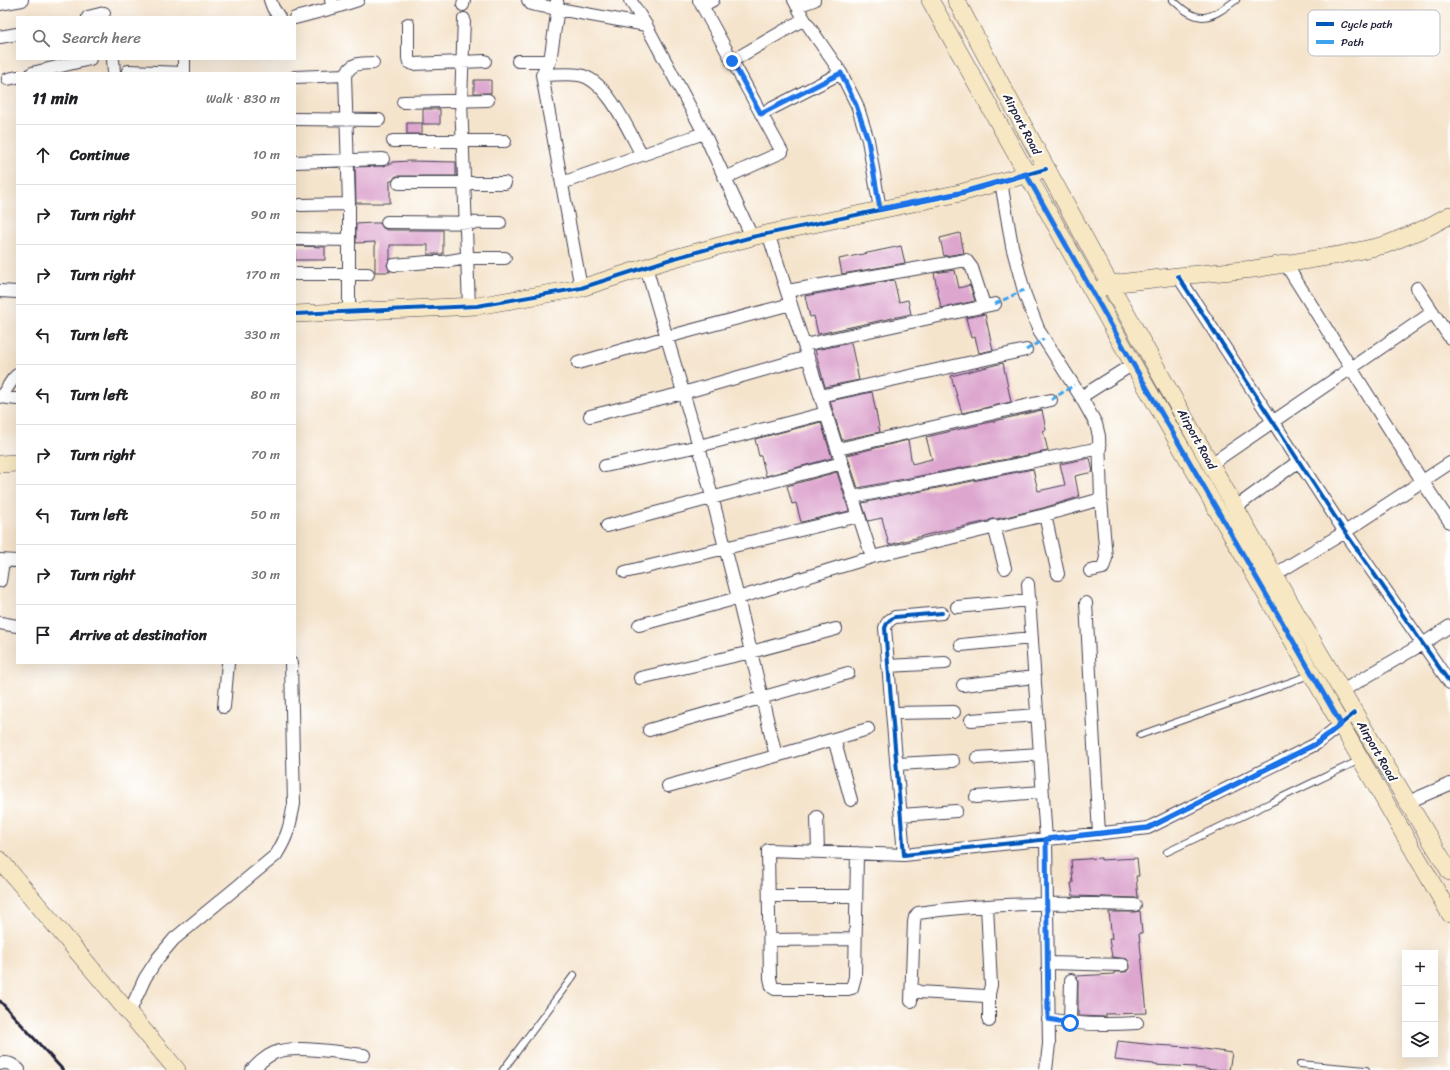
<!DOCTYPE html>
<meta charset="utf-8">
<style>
:root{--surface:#fff;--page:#f2f2f2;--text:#202124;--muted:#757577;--line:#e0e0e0}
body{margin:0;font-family:Sriracha,sans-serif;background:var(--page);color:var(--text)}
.controls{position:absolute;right:12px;bottom:12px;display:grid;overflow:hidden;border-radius:0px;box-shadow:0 4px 16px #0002}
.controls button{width:36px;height:36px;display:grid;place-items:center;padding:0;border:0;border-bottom:1px solid var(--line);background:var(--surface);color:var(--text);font:20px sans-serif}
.stop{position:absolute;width:12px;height:12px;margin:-9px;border:3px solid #1a73e8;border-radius:50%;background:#fff}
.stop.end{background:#1a73e8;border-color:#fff;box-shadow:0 1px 4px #0008}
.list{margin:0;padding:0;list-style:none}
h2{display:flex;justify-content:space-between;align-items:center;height:52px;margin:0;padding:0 16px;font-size:17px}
h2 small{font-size:13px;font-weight:400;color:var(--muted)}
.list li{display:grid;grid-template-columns:26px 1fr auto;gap:12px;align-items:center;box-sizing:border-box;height:60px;padding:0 16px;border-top:1px solid var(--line)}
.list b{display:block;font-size:15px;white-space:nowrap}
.list em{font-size:13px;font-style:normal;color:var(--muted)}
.icon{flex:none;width:22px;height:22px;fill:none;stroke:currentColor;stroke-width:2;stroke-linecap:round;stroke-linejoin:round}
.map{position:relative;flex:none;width:1450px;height:1070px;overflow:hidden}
.search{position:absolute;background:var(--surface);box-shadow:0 4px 16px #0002;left:16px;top:16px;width:280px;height:44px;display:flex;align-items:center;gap:10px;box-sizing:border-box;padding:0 14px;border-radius:0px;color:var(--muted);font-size:15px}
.panel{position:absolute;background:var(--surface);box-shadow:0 4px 16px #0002;left:16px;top:72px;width:280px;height:592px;border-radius:0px}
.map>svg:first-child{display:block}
</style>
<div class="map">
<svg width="1450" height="1070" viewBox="0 0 1450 1070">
<rect width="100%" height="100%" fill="#fff"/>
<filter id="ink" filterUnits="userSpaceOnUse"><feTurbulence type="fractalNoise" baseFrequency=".025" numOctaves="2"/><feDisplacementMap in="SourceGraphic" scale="8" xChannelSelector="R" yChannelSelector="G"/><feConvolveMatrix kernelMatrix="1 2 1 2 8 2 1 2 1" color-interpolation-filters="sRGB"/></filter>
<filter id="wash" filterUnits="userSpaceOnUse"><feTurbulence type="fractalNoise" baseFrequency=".012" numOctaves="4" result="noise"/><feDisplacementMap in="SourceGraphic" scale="16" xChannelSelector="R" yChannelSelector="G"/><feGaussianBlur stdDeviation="0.9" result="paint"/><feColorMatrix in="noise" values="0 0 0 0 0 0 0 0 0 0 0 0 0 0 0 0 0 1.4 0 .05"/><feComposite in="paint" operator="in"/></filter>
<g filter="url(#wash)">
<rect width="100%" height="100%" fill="#f5e4cc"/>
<g id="blocks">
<path fill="#dda6cf" d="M474 80H491V93H474Z
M423 109H440V124H423Z
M407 123H422V134H407Z
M410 161 456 162V176H396L392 181H390V203H356L355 167 383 166 388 164H392V162Z
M373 223H380L383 228 387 230H443V254H428V245H390V259L387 265 390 272H375V242L356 243V224Z
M960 233 964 253 944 256 940 238Z
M295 246 325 247V260H295Z
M901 246 905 263 842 274 839 259Z
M955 270 959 288 970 285 975 301 941 308 934 273Z
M894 280 899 302 908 300 911 314 818 334 814 316 810 317 805 296Z
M985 314 993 350 979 353 975 337 971 338 966 318Z
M851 343 859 380 825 387 815 350Z
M1003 363 1011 402 962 413 951 376Z
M872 392 880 432 842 440 830 401Z
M1042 410 1046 430 1043 431 1048 451 858 488 847 455 908 440 912 464 932 459 926 437Z
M821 422 832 458 766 476 761 456H759L755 439Z
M1090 458 1093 472 1075 476 1079 497 1043 508 997 519H992L988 521 930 534 889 545 882 518 868 521 862 503 1033 469 1038 491 1065 485 1060 464Z
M837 472 849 511 801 522 796 503 792 504 787 486Z
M1101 858V860L1137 858 1139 876H1136L1138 898 1073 896 1071 883H1073L1071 860Z
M1140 911 1142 933H1139L1147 1013 1106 1014V1017L1078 1016V980L1077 976 1114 974V972H1126L1130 969V965L1127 959 1112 957 1109 939H1112L1109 912H1135Z
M1118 1041 1154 1045 1190 1047 1232 1053 1229 1070H1214L1195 1068 1196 1067 1154 1065V1064L1115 1060Z"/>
</g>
</g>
<g filter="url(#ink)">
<use href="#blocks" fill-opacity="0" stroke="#423f51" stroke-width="1"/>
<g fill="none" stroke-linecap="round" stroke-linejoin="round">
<g stroke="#423f51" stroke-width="8">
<path id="lane" d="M1173 0C1199 26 1210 19 1236 0
M1140 735 1310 675
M1167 852 1360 760
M1300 1064 1366 1070
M503 1070 574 975"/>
</g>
<g stroke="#423f51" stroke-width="14">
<path id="street" d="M270 0 273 8 279 17
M528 0 531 4 646 25 704 133 752 237
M630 0 646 25
M699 0 782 152 725 178
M794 0 804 19 841 73 857 105 868 140 880 209
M557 1 558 8 550 61 542 75 581 288
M0 4 22 0
M463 5 464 0
M702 6 713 0
M797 6 814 0
M333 8 358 0
M88 17 104 13
M295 18 333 8 331 0
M464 19 461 101 469 306
M408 24V58L409 62 413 64 485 61
M0 37 17 34
M113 59 114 73
M184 59V73
M518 61H550
M732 61 804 19
M128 71 184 73
M32 73 90 59
M542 75C554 75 568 73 579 75 607 79 629 132 642 155
M295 77 345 75
M8 79 17 77
M403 102 488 100
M761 114 841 73
M295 119 379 120
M393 141H505
M295 162 383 159
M1001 182 1012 246 1025 295 1039 331 1081 397
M399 183H505
M562 183 704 133
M300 205 349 204
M387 222 500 223
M768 233 872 557
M295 239 349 240
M1285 263 1422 481 1450 522
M394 265 428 262H443L467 258H505
M646 267 699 446 738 598 776 756 868 729
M295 274H368
M1178 276 1345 532 1450 683
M1417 288 1450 338
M0 291 17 292
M787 291 966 260 972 268 984 305
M349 312V204L345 75C353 62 358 64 373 63
M804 345 995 304
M578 363 667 337 791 304
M17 375 13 379 1 397 17 399
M820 396 1026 350
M590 416 683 393 808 357
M838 449 1051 400
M1211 464 1433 312
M605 466 699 446 826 413
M853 497 1100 448
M1236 507 1299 461
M1045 515 1058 574
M607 526 842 463
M994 526 1005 568
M0 560 17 561
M1090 571 1103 568 1106 558 1101 499 1099 436 1096 424 1081 397 1133 364
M625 572 859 516
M1274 575 1345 532 1450 463
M0 581 3 561
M1028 584 1046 839 1049 1044 1046 1070
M1086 603 1099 834
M957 607 1030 600
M942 613 895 617C889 620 887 622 885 628L904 855 1148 828 1316 744 1346 720
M0 623 17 626
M639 625 738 598 872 557 1045 515 1101 499
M961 645 1032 638
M887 666 945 663
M640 678 751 652 836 629
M963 685 1035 677
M1342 691 1424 643 1450 626
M224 707 228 663
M892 713 954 712
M971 720 1037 715
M649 730 848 673
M834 739 851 800
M977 758 1041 754
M897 764 953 761
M668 786 776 756
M976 797 1042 792
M1408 802 1450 784
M901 815 956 811
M817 817 818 852
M857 853 855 977 852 988 848 989H775L772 987 770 978 768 850 904 855
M769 896H855
M770 940 855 939
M1048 963 1123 965
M912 988 919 992 985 996 989 994 991 985 987 906
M911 1001 914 922 915 917 918 913C990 902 1063 903 1135 905
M129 1013 145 978 158 958 174 939 276 855C288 836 290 825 294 804L291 663
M1048 1019C1078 1025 1107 1025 1137 1023
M989 1021V994
M1070 1023 1071 980
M0 1064C8 1061 13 1065 19 1070
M252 1070C259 1063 265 1057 274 1053 295 1044 341 1053 364 1055"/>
</g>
<g stroke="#423f51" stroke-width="18">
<path id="secondary" d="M930 0 1133 364 1450 914
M956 0C1113 295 1276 586 1450 872
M1101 288 1110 284 1178 276 1254 269 1339 255 1385 245 1428 227 1450 215
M295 314 477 306 581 288 671 259 752 237 960 193 1036 172
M0 464 17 463
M0 860 177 1070"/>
</g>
<use href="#lane" stroke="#fff" stroke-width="6"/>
<use href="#street" stroke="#fff" stroke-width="12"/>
<use href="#secondary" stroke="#f7e8c3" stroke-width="17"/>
<path stroke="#22223b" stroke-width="3" d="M0 1001 63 1070"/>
<path stroke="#3ea2ec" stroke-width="3" stroke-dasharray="6 3" stroke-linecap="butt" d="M995 304 1024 290
M1026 350 1044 339
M1051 400 1074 385"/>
<g stroke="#fff" stroke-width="6">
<path id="cycleway" d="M1178 276 1345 532 1450 683
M295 314 477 306 581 288 671 259 752 237 960 193 1046 169
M942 613 895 617C889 620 887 622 885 628L904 855 1148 828 1316 744 1355 713"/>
</g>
<use href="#cycleway" stroke="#0057b8" stroke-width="4"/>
</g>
</g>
<g fill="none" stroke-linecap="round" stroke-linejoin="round" filter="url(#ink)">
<path stroke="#1a73e8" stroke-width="5" d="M732 61 761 114 841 73 856 105 868 140 880 209 960 193 1026 174 1133 364 1341 724 1316 744 1148 828 1046 839 1048 1019 1070 1023"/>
</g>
<g text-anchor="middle" stroke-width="4" stroke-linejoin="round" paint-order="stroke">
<g font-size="12" fill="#22223b" stroke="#fff">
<text transform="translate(1022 124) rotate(62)" y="4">Airport Road</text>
<text transform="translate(1197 439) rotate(61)" y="4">Airport Road</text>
<text transform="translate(1377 751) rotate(60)" y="4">Airport Road</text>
</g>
</g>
<rect x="1308" y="10" width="132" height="46" rx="6" fill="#fff" stroke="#bdbdc4" stroke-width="1"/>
<rect x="1316" y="22" width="18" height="4" fill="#0057b8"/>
<rect x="1316" y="40" width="18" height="4" fill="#3ea2ec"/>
<g font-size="11" fill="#22223b">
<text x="1341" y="28">Cycle path</text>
<text x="1341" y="46">Path</text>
</g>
</svg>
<div class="controls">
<button>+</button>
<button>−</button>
<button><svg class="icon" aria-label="layers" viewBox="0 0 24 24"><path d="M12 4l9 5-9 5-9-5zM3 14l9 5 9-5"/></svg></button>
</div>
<div class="stop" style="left:1070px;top:1023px"></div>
<div class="stop end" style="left:732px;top:61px"></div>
<div class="search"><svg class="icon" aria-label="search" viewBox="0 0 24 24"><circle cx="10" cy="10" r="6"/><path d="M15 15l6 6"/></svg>Search here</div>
<section class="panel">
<h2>11 min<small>Walk · 830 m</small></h2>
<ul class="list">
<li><svg class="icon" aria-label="ahead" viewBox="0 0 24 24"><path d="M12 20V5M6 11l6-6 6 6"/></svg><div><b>Continue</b></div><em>10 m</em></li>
<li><svg class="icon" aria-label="right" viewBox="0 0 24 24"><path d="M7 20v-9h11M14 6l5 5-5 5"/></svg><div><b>Turn right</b></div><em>90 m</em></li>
<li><svg class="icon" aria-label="right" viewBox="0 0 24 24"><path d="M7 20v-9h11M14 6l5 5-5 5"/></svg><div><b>Turn right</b></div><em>170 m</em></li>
<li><svg class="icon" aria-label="left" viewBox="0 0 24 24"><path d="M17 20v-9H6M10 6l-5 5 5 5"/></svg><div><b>Turn left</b></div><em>330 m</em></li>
<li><svg class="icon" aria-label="left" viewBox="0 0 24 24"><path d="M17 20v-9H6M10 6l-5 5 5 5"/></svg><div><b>Turn left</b></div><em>80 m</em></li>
<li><svg class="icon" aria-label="right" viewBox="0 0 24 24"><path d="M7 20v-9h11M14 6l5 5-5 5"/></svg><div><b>Turn right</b></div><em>70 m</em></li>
<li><svg class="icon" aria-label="left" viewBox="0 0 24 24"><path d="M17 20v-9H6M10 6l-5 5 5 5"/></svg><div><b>Turn left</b></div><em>50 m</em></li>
<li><svg class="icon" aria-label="right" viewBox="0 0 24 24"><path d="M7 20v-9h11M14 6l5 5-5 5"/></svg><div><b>Turn right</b></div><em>30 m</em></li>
<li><svg class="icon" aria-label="arrive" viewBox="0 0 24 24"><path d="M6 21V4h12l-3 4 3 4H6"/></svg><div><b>Arrive at destination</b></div></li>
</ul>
</section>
</div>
